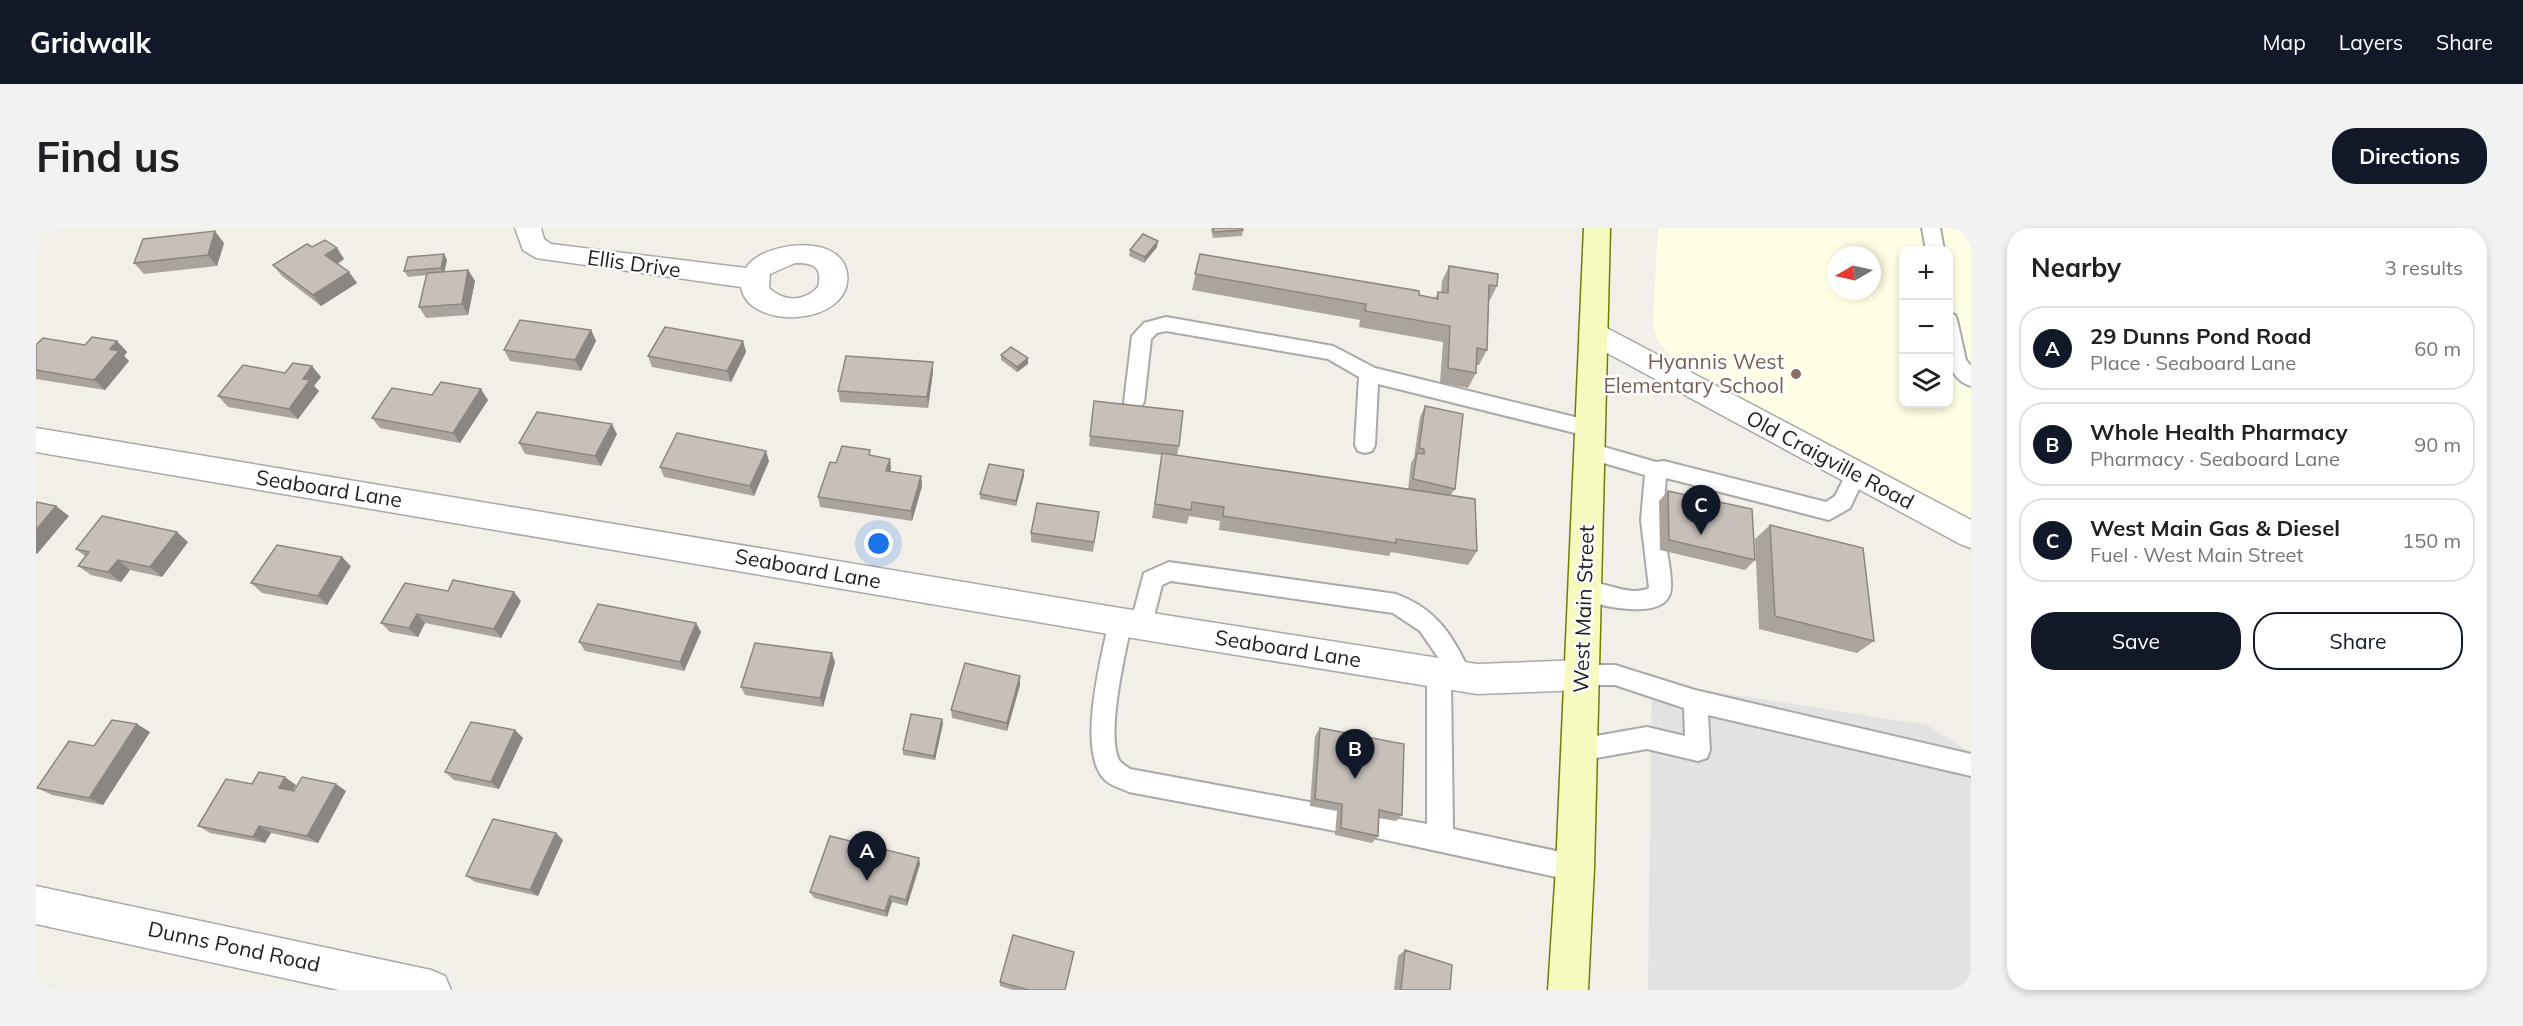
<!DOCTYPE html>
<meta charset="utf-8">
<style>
:root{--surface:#fff;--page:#f2f2f2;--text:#202124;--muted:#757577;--line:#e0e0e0;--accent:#111827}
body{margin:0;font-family:Mulish,sans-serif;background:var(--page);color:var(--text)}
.controls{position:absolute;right:18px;top:18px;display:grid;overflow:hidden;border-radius:12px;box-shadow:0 3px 9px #0003}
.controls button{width:54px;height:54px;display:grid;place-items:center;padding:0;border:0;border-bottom:2px solid var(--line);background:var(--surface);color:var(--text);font:30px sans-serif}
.compass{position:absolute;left:1791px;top:18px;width:54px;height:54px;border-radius:50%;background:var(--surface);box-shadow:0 3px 9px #0003;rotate:261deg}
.you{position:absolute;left:843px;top:316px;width:21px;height:21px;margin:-15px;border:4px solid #fff;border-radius:50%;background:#1a73e8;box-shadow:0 0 0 9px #1a73e833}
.badge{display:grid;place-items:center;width:39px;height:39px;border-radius:50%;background:var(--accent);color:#fff;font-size:20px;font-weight:700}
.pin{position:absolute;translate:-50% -50px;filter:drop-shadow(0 2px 3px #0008)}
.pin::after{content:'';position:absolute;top:32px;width:21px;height:18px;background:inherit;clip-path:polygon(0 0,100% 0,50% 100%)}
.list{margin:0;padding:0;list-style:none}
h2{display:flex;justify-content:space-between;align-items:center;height:78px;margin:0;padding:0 24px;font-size:26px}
h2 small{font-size:20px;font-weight:400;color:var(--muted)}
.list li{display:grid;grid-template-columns:39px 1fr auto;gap:18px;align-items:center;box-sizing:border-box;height:84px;margin:0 12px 12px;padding:0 12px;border:2px solid var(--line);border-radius:24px}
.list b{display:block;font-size:22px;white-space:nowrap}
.list p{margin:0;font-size:20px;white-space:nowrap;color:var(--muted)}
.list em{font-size:20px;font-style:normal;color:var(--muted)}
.actions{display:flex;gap:12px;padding:18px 24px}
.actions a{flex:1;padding:14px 0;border:2px solid var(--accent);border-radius:24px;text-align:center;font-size:21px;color:var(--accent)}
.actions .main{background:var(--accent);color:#fff}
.icon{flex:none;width:33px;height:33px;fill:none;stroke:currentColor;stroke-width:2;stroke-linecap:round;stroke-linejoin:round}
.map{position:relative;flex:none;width:1935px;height:762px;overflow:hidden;border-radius:24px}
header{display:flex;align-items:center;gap:36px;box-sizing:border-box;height:84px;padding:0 30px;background:var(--accent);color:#fff}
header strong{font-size:28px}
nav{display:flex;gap:33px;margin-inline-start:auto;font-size:21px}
.intro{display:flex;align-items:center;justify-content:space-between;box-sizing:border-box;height:144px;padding:0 36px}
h1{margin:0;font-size:42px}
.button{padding:15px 27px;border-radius:24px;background:var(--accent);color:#fff;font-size:21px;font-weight:700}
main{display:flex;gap:36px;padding:0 36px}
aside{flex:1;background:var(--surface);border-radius:24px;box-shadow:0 3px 9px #0003}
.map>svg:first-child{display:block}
</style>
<header>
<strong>Gridwalk</strong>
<nav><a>Map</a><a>Layers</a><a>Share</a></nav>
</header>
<div class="intro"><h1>Find us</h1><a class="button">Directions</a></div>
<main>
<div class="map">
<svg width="1935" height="762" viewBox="0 0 1935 762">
<rect width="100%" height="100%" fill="#f2efe9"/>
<path fill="#ffffe5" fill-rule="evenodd" d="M1622 0H1935V294L1643 139 1621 112 1617 96ZM1868 22H1912V176H1868ZM1800 27H1836V63H1800Z"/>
<path fill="#e2e2e2" d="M1616 454 1891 497 1935 525V762H1612Z"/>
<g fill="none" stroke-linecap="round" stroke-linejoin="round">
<g stroke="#a9a9a9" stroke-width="4">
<path id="service" d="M1886 0H1904L1908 22H1890Z
M1912 85 1919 87 1921 92 1930 132 1935 138V158C1905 149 1912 110 1912 85Z
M1130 89 1297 118 1339 140 1555 193 1562 195 1565 201 1562 207 1555 209 1342 156 1339 217 1336 223 1329 225 1322 223 1319 217 1323 149 1292 131 1130 103 1121 105 1115 111 1108 174 1105 179 1098 182 1091 179 1088 174 1096 108 1108 95Z
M1554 215 1620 234 1628 233 1790 274 1799 268 1813 240 1820 238 1827 240 1830 246 1814 280 1793 292 1630 250C1629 263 1627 277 1627 291 1627 314 1636 337 1635 360 1633 396 1561 377 1541 370L1538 363 1541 356C1564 348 1591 371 1613 360L1605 292 1609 247 1547 229 1544 223 1547 217Z
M1133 334 1360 366C1403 382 1417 409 1436 448L1432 455 1424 458 1415 453 1417 601 1539 627 1548 631 1552 640 1548 649 1539 653 1327 607 1323 598 1327 589 1336 586 1391 596V444L1395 437 1406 435 1384 403 1357 385 1135 353 1126 357 1114 404 1106 407 1098 404 1095 397C1089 426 1070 506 1083 532 1086 536 1090 538 1094 541L1300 579 1309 582 1313 591 1309 600 1300 603 1093 564C1085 560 1075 558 1068 551 1041 522 1065 430 1073 394L1076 387 1084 384 1092 387 1095 394 1108 345Z
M1546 437H1579L1659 462 1935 526V548L1672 487 1674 522 1671 530 1662 533 1611 521 1543 533 1534 530 1531 522 1534 514 1543 511 1611 499 1649 508 1648 480 1579 457H1546L1538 454 1534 447 1538 440Z"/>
</g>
<g stroke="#a9a9a9" stroke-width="3">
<path id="minor" d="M479 0H505L508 11 515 16 710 40C725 14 805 4 811 45 818 98 712 104 705 59L500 30 487 22ZM759 35C777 35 787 38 782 59 768 74 748 74 733 60L734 46Z
M0 200 1084 380 1441 436 1546 432 1558 436 1563 447 1558 458 1546 462 1441 466 1084 408 0 224Z
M0 658 395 742 409 748 415 762H303L0 696Z"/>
</g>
<g stroke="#a9a9a9" stroke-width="3">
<path id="tertiary" d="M1557 95 1567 98 1935 292V320L1924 316 1547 112 1543 105 1547 98Z"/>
</g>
<g stroke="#707d05" stroke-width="3">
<path id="secondary" d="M1548 0H1574L1558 640 1552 762H1512L1520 640Z"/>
</g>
<use href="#service" fill="#fff" fill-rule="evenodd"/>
<use href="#minor" fill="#fff" fill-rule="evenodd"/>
<use href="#tertiary" fill="#fff" fill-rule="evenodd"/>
<use href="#secondary" fill="#f7fabf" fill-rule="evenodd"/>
</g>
<path fill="#aba49e" d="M1176 0H1206L1207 2 1206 8 1177 10 1175 2Z
M188 15 181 38 108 46 98 35Z
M276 19 301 20 308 31 302 36 313 44 321 55 285 78 246 48 237 37Z
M1121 19 1108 35 1093 28 1094 22Z
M1164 26 1399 70 1402 64H1405L1406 53 1413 38 1461 58 1453 74 1451 122 1443 137H1441L1440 145 1432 160 1404 155 1407 114 1323 99 1324 92 1156 62Z
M411 32 408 44 432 42 439 53 432 87 390 90 383 79 391 47 372 49 368 43Z
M555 102 560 113 545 143 474 133 468 122Z
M81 113 91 124 88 128 93 133 69 162 0 151V117H49Z
M707 113 710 124 695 154 616 139 612 128Z
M965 127 992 136 981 144 965 132Z
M897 134V144L892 180 804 174 802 163Z
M249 145 285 149 278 158 283 163 262 191 192 179 182 168Z
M396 167 452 172 424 215 344 200 336 190Z
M1058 173 1143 218 1141 227 1372 261 1375 235 1378 230 1384 189 1389 178 1419 261 1414 268 1441 323 1432 337 1355 324 1353 328 1183 302 1184 293 1153 288 1151 296 1116 290 1126 227 1053 218Z
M581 206 565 238 489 226 483 215Z
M835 228 854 231 855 241 854 243 885 248 886 258 876 293 784 279 782 269 800 235Z
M733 233 718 268 628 249 624 239Z
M988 248 980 278 944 271V266Z
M1632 263 1719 332 1709 342 1624 322 1623 273Z
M1063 284 1057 324 995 314V305Z
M1734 297 1838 413 1821 425 1723 401 1719 311Z
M152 314 126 349 94 342 85 354 55 347 42 338 50 329 40 321Z
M315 338 291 377 226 365 215 355Z
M412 363 485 373 465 410 389 395 382 409 354 404 345 395Z
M660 395 665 404 648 443 549 423 543 414Z
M799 434 787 479 709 467 705 459Z
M984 448V457L971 503 916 490 915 482Z
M907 495 899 532 867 527V522Z
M1284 500 1366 587 1360 593 1342 590V608L1336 615 1299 607 1301 583 1274 578 1279 508Z
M114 504 67 577 16 567 1 560 58 518Z
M487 510 463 561 418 552 409 544Z
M216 556 260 557 257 563H310L282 615 235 605 229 615 174 605 162 598Z
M527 612 502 668 439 654 430 648Z
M884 636 871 678 856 674 851 689 778 670 774 664Z
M1369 722 1414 762H1358L1362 728Z
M964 754 1029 762H977L964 758Z"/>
<path fill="#8b8681" d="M0 0H2L4 2 0 6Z
M179 3 188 15 181 38 172 27Z
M1122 13 1121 19 1108 35 1109 29Z
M301 20 308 31 297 38 289 27Z
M408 26 411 32 408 46 405 40Z
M432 42 439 53 432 87 426 76Z
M313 44 321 55 285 78 277 67Z
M555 102 560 113 545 143 539 132Z
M81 113 91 124 88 128 93 133 69 162 58 152 74 121Z
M707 113 710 124 695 154 691 143Z
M992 130V136L981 144V139Z
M897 134V144L892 180 891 169Z
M276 138 285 149 278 158 283 163 262 191 253 181 267 151Z
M445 161 452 172 424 215 417 205Z
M576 196 581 206 565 238 559 228Z
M730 223 733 233 718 268 714 258Z
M854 231 855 241 851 253 850 243Z
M988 242V248L980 278V273Z
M885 248 886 258 876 293 875 283Z
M20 278 33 288 1 326 0 325V302Z
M141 304 152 314 126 349 114 339Z
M306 329 315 338 291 377 282 368Z
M82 332 94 342 85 354 72 344Z
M478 364 485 373 465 410 458 401Z
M381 386 389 395 382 409 373 400Z
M660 395 665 404 648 443 644 434Z
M796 425 799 434 787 479 784 470Z
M984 448V457L971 503V495Z
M906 491 907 495 899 532 898 528Z
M101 496 114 504 67 577 53 570Z
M479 502 487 510 463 561 455 554Z
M249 549 260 557 254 567 243 560Z
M300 556 310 563 282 615 271 608Z
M223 598 235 605 229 615 217 609Z
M520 605 527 612 502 668 494 662Z
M883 630 884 636 871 678 870 672Z
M854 668 856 674 851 689 849 683Z"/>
<path fill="#c7bfb8" stroke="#8b8681" stroke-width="1.5" d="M1177 0H1206L1207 2 1178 4Z
M179 3 172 27 98 35 107 11Z
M1107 6 1122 13 1109 29 1094 22Z
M289 12 301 20 289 27 313 44 277 67 237 37 271 16 276 19Z
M408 26 405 40 368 43 372 29Z
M1164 26 1383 63V67L1402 71V64L1412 65 1413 38 1462 46 1461 58 1453 57 1451 122 1441 120 1440 145 1412 140 1414 98 1329 83 1330 76 1159 46Z
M432 42 426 76 383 79 391 45Z
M484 92 555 102 539 132 468 122Z
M629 99 707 113 691 143 612 128Z
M56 109 81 113 74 121 83 123 58 152 0 142V117L7 110 49 117Z
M975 119 992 130 981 139 965 127Z
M810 128 897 134 891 169 802 163Z
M257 135 276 138 267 151 274 152 253 181 182 168 207 137 249 145Z
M405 154 445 161 417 205 336 190 356 160 396 167Z
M1058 173 1147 183 1143 218 1054 208Z
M1389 178 1427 186 1419 261 1377 251 1381 225 1388 226V221L1383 220Z
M501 184 576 196 559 228 483 215Z
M641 205 730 223 714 258 624 239Z
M806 218 834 222 833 227 854 231 850 243 885 248 875 283 782 269 794 234 800 235Z
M1126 225 1439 271 1441 323 1360 311V315L1187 288 1188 279 1156 274 1155 282 1119 276Z
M953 236 988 242 980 273 944 266Z
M1632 263 1716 281 1719 332 1633 312Z
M0 274 20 278 0 302Z
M1001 275 1063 284 1058 314 995 305Z
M66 288 141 304 114 339 82 332 72 344 42 338 53 324 40 321Z
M1734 297 1827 320 1838 413 1739 388Z
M241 317 306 329 282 368 215 355Z
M417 352 478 364 458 401 381 386 373 400 345 395 369 355 412 363Z
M562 376 660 395 644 434 543 414Z
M719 415 796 425 784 470 705 459Z
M929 435 984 448 971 495 915 482Z
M875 486 906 491 898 528 867 522Z
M76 492 101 496 53 570 1 560 33 513 58 518Z
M435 494 479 502 455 554 409 544Z
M1284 500 1368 516 1366 587 1343 582 1342 608 1305 600 1306 576 1279 571Z
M223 544 249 549 243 560 258 563 266 549 300 556 271 608 223 598 217 609 162 598 190 551 216 556Z
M457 591 520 605 494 662 430 648Z
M794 608 883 630 870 672 854 668 849 683 774 664Z
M977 707 1038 724 1029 762H993L964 754Z
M1369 722 1416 737 1414 762H1365Z"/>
<circle fill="#8d6e63" stroke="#fff" stroke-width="2" cx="1760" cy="146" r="6"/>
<g text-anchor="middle" stroke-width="5" stroke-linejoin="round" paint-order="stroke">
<g font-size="21" fill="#222" stroke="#fff">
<text transform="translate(598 36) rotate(8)" y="7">Ellis Drive</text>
<text transform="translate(1794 232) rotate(28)" y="7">Old Craigville Road</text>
<text transform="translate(293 261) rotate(9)" y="7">Seaboard Lane</text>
<text transform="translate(772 341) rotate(10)" y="7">Seaboard Lane</text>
<text transform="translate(1548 381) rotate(-88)" y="7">West Main Street</text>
<text transform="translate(1252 421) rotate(9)" y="7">Seaboard Lane</text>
<text transform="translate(198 719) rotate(12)" y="7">Dunns Pond Road</text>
</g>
<g font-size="21" fill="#785e54" stroke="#fff" text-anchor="end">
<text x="1748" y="141">Hyannis West<tspan x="1748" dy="24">Elementary School</tspan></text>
</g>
</g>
</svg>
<div class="controls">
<button>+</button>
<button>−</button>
<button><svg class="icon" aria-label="layers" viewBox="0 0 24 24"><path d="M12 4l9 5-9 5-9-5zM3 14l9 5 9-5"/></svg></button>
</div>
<svg class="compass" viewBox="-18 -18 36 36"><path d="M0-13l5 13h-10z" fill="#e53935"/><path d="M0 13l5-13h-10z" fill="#757577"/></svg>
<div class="you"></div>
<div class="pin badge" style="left:831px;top:653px">A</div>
<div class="pin badge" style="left:1319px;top:551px">B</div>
<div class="pin badge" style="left:1665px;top:307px">C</div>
</div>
<aside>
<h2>Nearby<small>3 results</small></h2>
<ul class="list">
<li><span class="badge">A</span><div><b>29 Dunns Pond Road</b><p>Place · Seaboard Lane</p></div><em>60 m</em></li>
<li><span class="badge">B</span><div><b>Whole Health Pharmacy</b><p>Pharmacy · Seaboard Lane</p></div><em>90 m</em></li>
<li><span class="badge">C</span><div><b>West Main Gas &amp; Diesel</b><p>Fuel · West Main Street</p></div><em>150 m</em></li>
</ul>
<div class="actions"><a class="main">Save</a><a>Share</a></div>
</aside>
</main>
